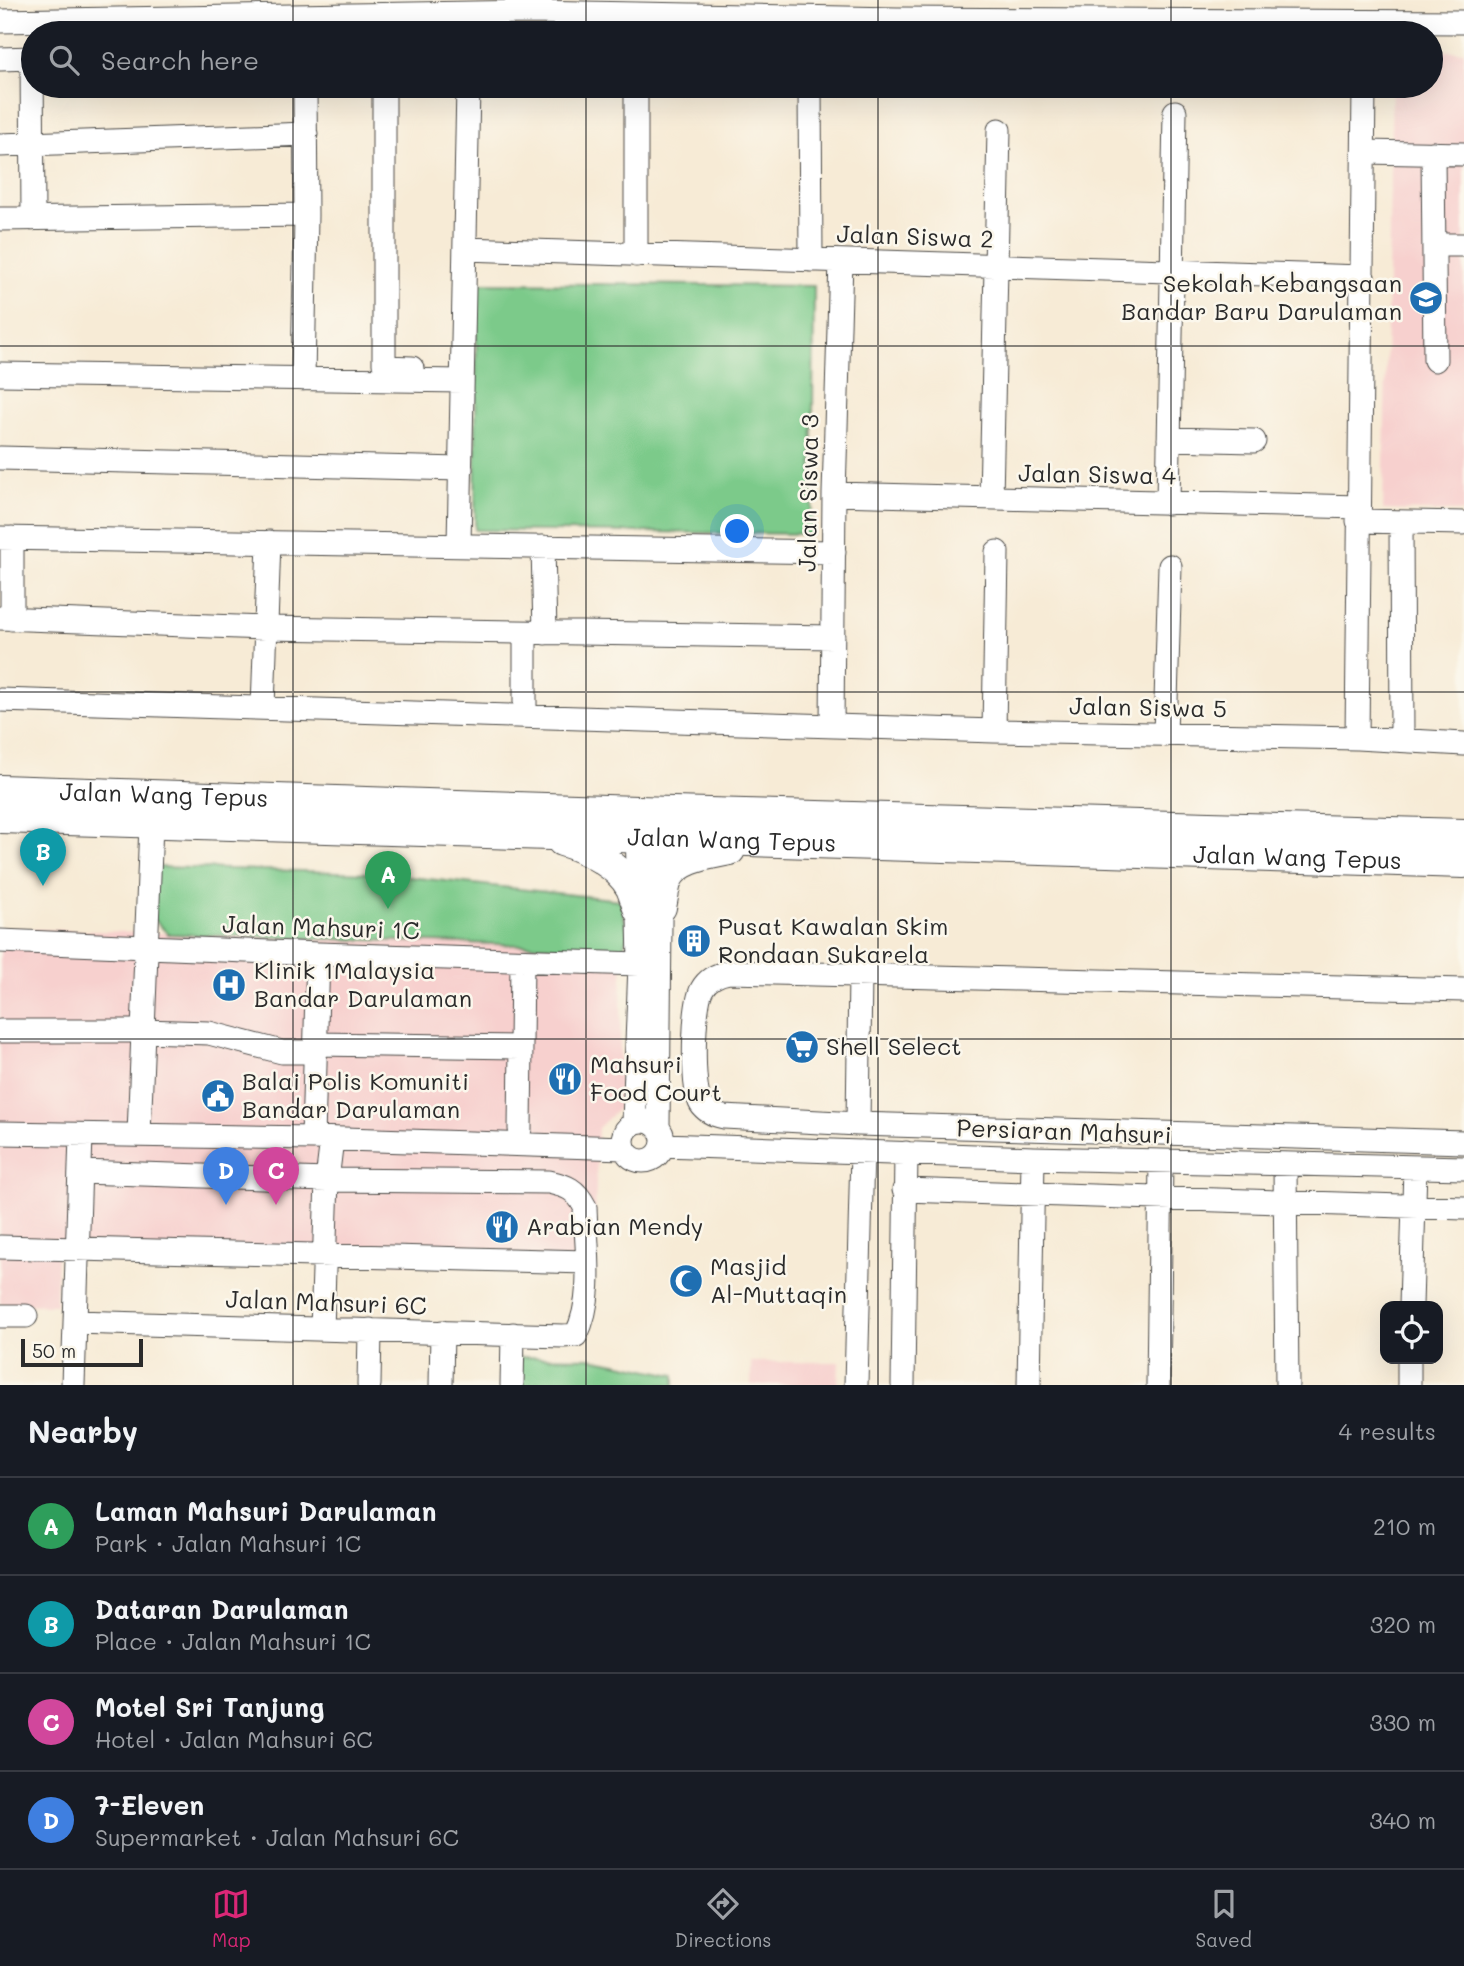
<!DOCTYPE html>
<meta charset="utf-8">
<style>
:root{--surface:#171b24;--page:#242831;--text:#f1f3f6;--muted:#9ea1a6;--line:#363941;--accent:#db2777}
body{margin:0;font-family:Mali,sans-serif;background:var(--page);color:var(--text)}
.controls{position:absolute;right:21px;bottom:21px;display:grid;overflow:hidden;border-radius:14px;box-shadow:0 7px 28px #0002}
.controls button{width:63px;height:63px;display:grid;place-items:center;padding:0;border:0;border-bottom:2px solid var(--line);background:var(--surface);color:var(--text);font:35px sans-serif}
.scale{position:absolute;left:21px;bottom:18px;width:122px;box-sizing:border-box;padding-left:7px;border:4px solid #2b2b2b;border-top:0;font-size:19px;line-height:24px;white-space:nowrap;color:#2b2b2b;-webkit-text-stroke:5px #fbf7ec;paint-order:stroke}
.you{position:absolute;left:738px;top:532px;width:24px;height:24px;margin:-18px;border:5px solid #fff;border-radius:50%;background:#1a73e8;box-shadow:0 0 0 10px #1a73e833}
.badge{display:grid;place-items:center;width:46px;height:46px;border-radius:50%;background:var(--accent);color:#fff;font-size:23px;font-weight:700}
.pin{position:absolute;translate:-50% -58px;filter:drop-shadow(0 2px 4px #0008)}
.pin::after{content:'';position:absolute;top:37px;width:24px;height:21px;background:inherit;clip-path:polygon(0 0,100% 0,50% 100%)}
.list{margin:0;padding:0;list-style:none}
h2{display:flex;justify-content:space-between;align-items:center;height:91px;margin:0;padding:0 28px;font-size:30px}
h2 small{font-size:23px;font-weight:400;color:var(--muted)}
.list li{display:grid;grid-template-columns:46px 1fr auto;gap:21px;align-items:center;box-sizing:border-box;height:98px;padding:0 28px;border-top:2px solid var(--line)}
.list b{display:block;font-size:26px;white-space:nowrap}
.list p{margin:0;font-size:23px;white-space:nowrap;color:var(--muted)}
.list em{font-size:23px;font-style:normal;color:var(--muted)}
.icon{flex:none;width:38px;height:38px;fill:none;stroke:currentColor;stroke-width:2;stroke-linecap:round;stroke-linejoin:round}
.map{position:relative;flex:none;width:1464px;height:1385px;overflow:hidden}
.search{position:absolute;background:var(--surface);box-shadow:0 7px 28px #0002;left:21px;right:21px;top:21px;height:77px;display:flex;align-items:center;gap:18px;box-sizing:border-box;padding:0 24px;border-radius:38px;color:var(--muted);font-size:26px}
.sheet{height:483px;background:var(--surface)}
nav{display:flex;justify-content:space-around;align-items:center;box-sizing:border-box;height:98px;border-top:2px solid var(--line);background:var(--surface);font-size:19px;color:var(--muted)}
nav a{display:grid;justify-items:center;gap:4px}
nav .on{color:var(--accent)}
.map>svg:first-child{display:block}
</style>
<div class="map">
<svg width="1464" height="1385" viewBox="0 0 1464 1385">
<rect width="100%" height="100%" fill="#fbf7ec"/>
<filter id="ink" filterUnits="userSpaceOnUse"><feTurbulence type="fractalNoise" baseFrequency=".0143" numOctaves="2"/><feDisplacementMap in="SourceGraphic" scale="14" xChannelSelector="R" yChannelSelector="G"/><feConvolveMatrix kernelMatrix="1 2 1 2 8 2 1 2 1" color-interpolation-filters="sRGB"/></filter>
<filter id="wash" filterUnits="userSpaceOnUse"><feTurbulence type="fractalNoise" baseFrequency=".00686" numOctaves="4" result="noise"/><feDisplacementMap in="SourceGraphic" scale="28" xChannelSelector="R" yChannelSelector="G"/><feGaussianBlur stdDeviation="1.57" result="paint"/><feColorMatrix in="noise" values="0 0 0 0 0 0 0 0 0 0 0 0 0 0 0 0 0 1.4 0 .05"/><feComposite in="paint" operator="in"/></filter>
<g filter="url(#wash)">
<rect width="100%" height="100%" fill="#f7ebd6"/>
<path fill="#f7d0ce" d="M1431 51H1464V512L1383 510 1392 86H1431Z
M0 928 623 948 618 1109 598 1128 593 1268 57 1254 56 1305 0 1304Z
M751 1362H839L838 1385H751Z"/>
<path fill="#7bca8a" stroke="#537a5a" stroke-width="2" d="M477 283 814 286 812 534 475 530Z
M155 867 373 873 620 900 628 933 623 948 168 934 153 918Z
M520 1357 591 1358 675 1375V1385H520Z"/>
</g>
<g filter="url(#ink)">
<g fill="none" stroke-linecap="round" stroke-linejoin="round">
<g stroke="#4a4845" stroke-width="25">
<path id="minor" d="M0 21 529 12 897 19 1464 22
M32 58 33 219
M0 59 33 58
M384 86V364L386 367 412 368
M810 86 811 260
M0 145 306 134
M1365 152 1464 154
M1433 153 1435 360
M0 219 306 215
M1434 245H1464
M465 249 1363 277
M636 255V86
M0 374 462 381
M303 379 306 215 305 86
M1169 439 1254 441
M0 458 461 469
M834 494 1359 507
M991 498 999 130
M1168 503 1175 112
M1358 521 1464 523
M1401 522 1402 740
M0 538 834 552
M459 544 468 86
M543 547 545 633
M0 618 266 628 833 637
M12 619V538
M525 633V715
M0 700 994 731 1357 738 1464 744
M263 707 269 542
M832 726 834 494 841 261
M994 731 997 552
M1165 735 1170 566
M1357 738 1364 86
M0 941 318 954 640 964
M1464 990 729 972C718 974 708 978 702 989 693 1005 691 1088 701 1104 706 1112 714 1115 724 1117L858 1124 1464 1142
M0 1031H143L209 1033 282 1052H315
M316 1044 521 1047
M623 1141a20 20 0 1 1 40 0a20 20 0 1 1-40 0Z
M634 1122 640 964 637 821
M858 1124 860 974
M658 1126 661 822
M520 1129 522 961
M0 1133 313 1138 624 1148
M139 1135 151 824
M313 1138 318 954
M663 1145 1033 1158 1464 1168
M1285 1165 1287 1385
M904 1190 1464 1208
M0 1247 587 1262
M1411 1306 1415 1167
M0 1316H26
M75 1322 563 1336 576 1335C595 1298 586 1247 585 1207 576 1189 567 1186 549 1182L327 1180 80 1172
M322 1329 327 1180 332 1139
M73 1385 81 1135
M369 1385 370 1330
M441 1385 442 1332
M512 1385 513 1334
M856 1385 862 1152
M903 1385 906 1153
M1029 1385 1033 1158
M1158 1385 1161 1161
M1409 1385V1359"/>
</g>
<g stroke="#4a4845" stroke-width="32">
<g id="major">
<path id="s1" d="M0 790 637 811 1464 834"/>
<path id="s2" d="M0 818 1464 863"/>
<path d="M562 841C586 848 619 865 631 888 634 895 636 903 639 910"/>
<path d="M661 907C663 899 664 888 667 880 676 858 710 854 730 850"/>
</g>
</g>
<use href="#minor" stroke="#fff" stroke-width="23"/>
<use href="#major" stroke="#fff" stroke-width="30"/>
</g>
</g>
<path fill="none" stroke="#2b2b2b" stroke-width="2" stroke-opacity="0.55" d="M293 0V33M586 0V33M878 0V33M1171 0V33M293 86V1385M586 86V1385M878 86V1385M1171 86V1385M0 346H1464M0 692H1464M0 1039H1464"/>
<defs>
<g id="school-disc" transform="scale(1.75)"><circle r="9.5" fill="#1f6fb2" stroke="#fbf7ec"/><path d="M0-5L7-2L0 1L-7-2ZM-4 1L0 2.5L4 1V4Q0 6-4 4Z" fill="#fff"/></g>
<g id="building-disc" transform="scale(1.75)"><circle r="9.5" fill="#1f6fb2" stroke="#fbf7ec"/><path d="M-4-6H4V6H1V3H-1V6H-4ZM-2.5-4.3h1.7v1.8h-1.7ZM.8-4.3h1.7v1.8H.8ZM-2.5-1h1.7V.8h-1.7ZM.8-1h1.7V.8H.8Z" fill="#fff"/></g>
<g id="hospital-disc" transform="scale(1.75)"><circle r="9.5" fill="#1f6fb2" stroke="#fbf7ec"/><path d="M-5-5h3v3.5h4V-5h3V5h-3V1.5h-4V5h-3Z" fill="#fff"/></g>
<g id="supermarket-disc" transform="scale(1.75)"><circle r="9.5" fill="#1f6fb2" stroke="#fbf7ec"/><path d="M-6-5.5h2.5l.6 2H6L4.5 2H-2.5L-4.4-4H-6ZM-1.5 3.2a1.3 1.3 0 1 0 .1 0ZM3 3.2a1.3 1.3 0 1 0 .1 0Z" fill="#fff"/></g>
<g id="restaurant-disc" transform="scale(1.75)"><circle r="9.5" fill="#1f6fb2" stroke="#fbf7ec"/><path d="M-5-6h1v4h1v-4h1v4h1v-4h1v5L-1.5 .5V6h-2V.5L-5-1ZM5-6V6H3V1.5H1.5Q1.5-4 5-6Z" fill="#fff"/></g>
<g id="civic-disc" transform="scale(1.75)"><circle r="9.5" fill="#1f6fb2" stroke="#fbf7ec"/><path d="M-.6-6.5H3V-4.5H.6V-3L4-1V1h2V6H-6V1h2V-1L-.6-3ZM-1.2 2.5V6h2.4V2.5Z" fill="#fff"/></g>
<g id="mosque-disc" transform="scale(1.75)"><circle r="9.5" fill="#1f6fb2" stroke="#fbf7ec"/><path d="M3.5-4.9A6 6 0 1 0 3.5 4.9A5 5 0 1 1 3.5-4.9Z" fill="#fff"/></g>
</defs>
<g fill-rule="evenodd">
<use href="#school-disc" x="1426" y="298"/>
<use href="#building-disc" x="694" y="941"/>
<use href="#hospital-disc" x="229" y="985"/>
<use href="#supermarket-disc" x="802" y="1047"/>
<use href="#restaurant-disc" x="565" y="1079"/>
<use href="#civic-disc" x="218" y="1096"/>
<use href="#restaurant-disc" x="502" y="1227"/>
<use href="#mosque-disc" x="686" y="1281"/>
</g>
<g text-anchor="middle" stroke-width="5" stroke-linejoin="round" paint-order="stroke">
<g font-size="24" fill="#2b2b2b" stroke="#fbf7ec">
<text transform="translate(915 237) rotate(2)" y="8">Jalan Siswa 2</text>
<text transform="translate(1097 475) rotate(1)" y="8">Jalan Siswa 4</text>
<text transform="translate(809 493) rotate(-89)" y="8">Jalan Siswa 3</text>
<text transform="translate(1148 708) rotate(1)" y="8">Jalan Siswa 5</text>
<text dy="8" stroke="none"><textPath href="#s1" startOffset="164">Jalan Wang Tepus</textPath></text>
<text dy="8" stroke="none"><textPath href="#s2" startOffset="732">Jalan Wang Tepus</textPath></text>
<text dy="8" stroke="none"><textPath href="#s2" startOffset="1298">Jalan Wang Tepus</textPath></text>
<text transform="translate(321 928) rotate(2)" y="8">Jalan Mahsuri 1C</text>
<text transform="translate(1064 1132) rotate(2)" y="8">Persiaran Mahsuri</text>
<text transform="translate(326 1303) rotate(2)" y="8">Jalan Mahsuri 6C</text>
</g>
<g font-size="24" fill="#2b2b2b" stroke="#fbf7ec" text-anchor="start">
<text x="1402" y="292" text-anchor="end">Sekolah Kebangsaan<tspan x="1402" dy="28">Bandar Baru Darulaman</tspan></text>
<text x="718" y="935">Pusat Kawalan Skim<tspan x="718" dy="28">Rondaan Sukarela</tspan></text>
<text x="254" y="979">Klinik 1Malaysia<tspan x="254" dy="28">Bandar Darulaman</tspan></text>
<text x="826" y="1055">Shell Select</text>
<text x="590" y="1073">Mahsuri<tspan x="590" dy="28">Food Court</tspan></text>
<text x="242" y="1090">Balai Polis Komuniti<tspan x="242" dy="28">Bandar Darulaman</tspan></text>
<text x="526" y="1235">Arabian Mendy</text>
<text x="710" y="1275">Masjid<tspan x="710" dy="28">Al-Muttaqin</tspan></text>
</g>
</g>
</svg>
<div class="controls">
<button><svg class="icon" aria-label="locate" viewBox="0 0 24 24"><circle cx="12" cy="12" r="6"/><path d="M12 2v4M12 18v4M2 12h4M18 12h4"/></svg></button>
</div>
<div class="scale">50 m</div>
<div class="you"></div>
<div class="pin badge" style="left:388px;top:909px;background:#2e9e5b">A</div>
<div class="pin badge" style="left:43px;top:886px;background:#0f9aa8">B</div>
<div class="pin badge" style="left:276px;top:1205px;background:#d1479c">C</div>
<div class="pin badge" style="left:226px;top:1205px;background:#3f7fe0">D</div>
<div class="search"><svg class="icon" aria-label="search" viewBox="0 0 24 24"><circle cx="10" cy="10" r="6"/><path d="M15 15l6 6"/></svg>Search here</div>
</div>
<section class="sheet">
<h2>Nearby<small>4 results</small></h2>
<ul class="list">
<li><span class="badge" style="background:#2e9e5b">A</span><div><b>Laman Mahsuri Darulaman</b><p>Park · Jalan Mahsuri 1C</p></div><em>210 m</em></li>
<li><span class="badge" style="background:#0f9aa8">B</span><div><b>Dataran Darulaman</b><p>Place · Jalan Mahsuri 1C</p></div><em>320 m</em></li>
<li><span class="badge" style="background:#d1479c">C</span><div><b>Motel Sri Tanjung</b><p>Hotel · Jalan Mahsuri 6C</p></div><em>330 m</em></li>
<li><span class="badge" style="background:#3f7fe0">D</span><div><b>7-Eleven</b><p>Supermarket · Jalan Mahsuri 6C</p></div><em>340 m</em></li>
</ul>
</section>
<nav>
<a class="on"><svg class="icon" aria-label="map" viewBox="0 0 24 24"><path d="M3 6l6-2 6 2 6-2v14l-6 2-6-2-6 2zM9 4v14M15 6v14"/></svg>Map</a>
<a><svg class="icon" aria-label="directions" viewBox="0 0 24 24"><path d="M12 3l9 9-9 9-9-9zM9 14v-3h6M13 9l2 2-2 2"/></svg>Directions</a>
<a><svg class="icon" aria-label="saved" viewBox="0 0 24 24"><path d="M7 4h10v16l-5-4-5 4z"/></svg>Saved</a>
</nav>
